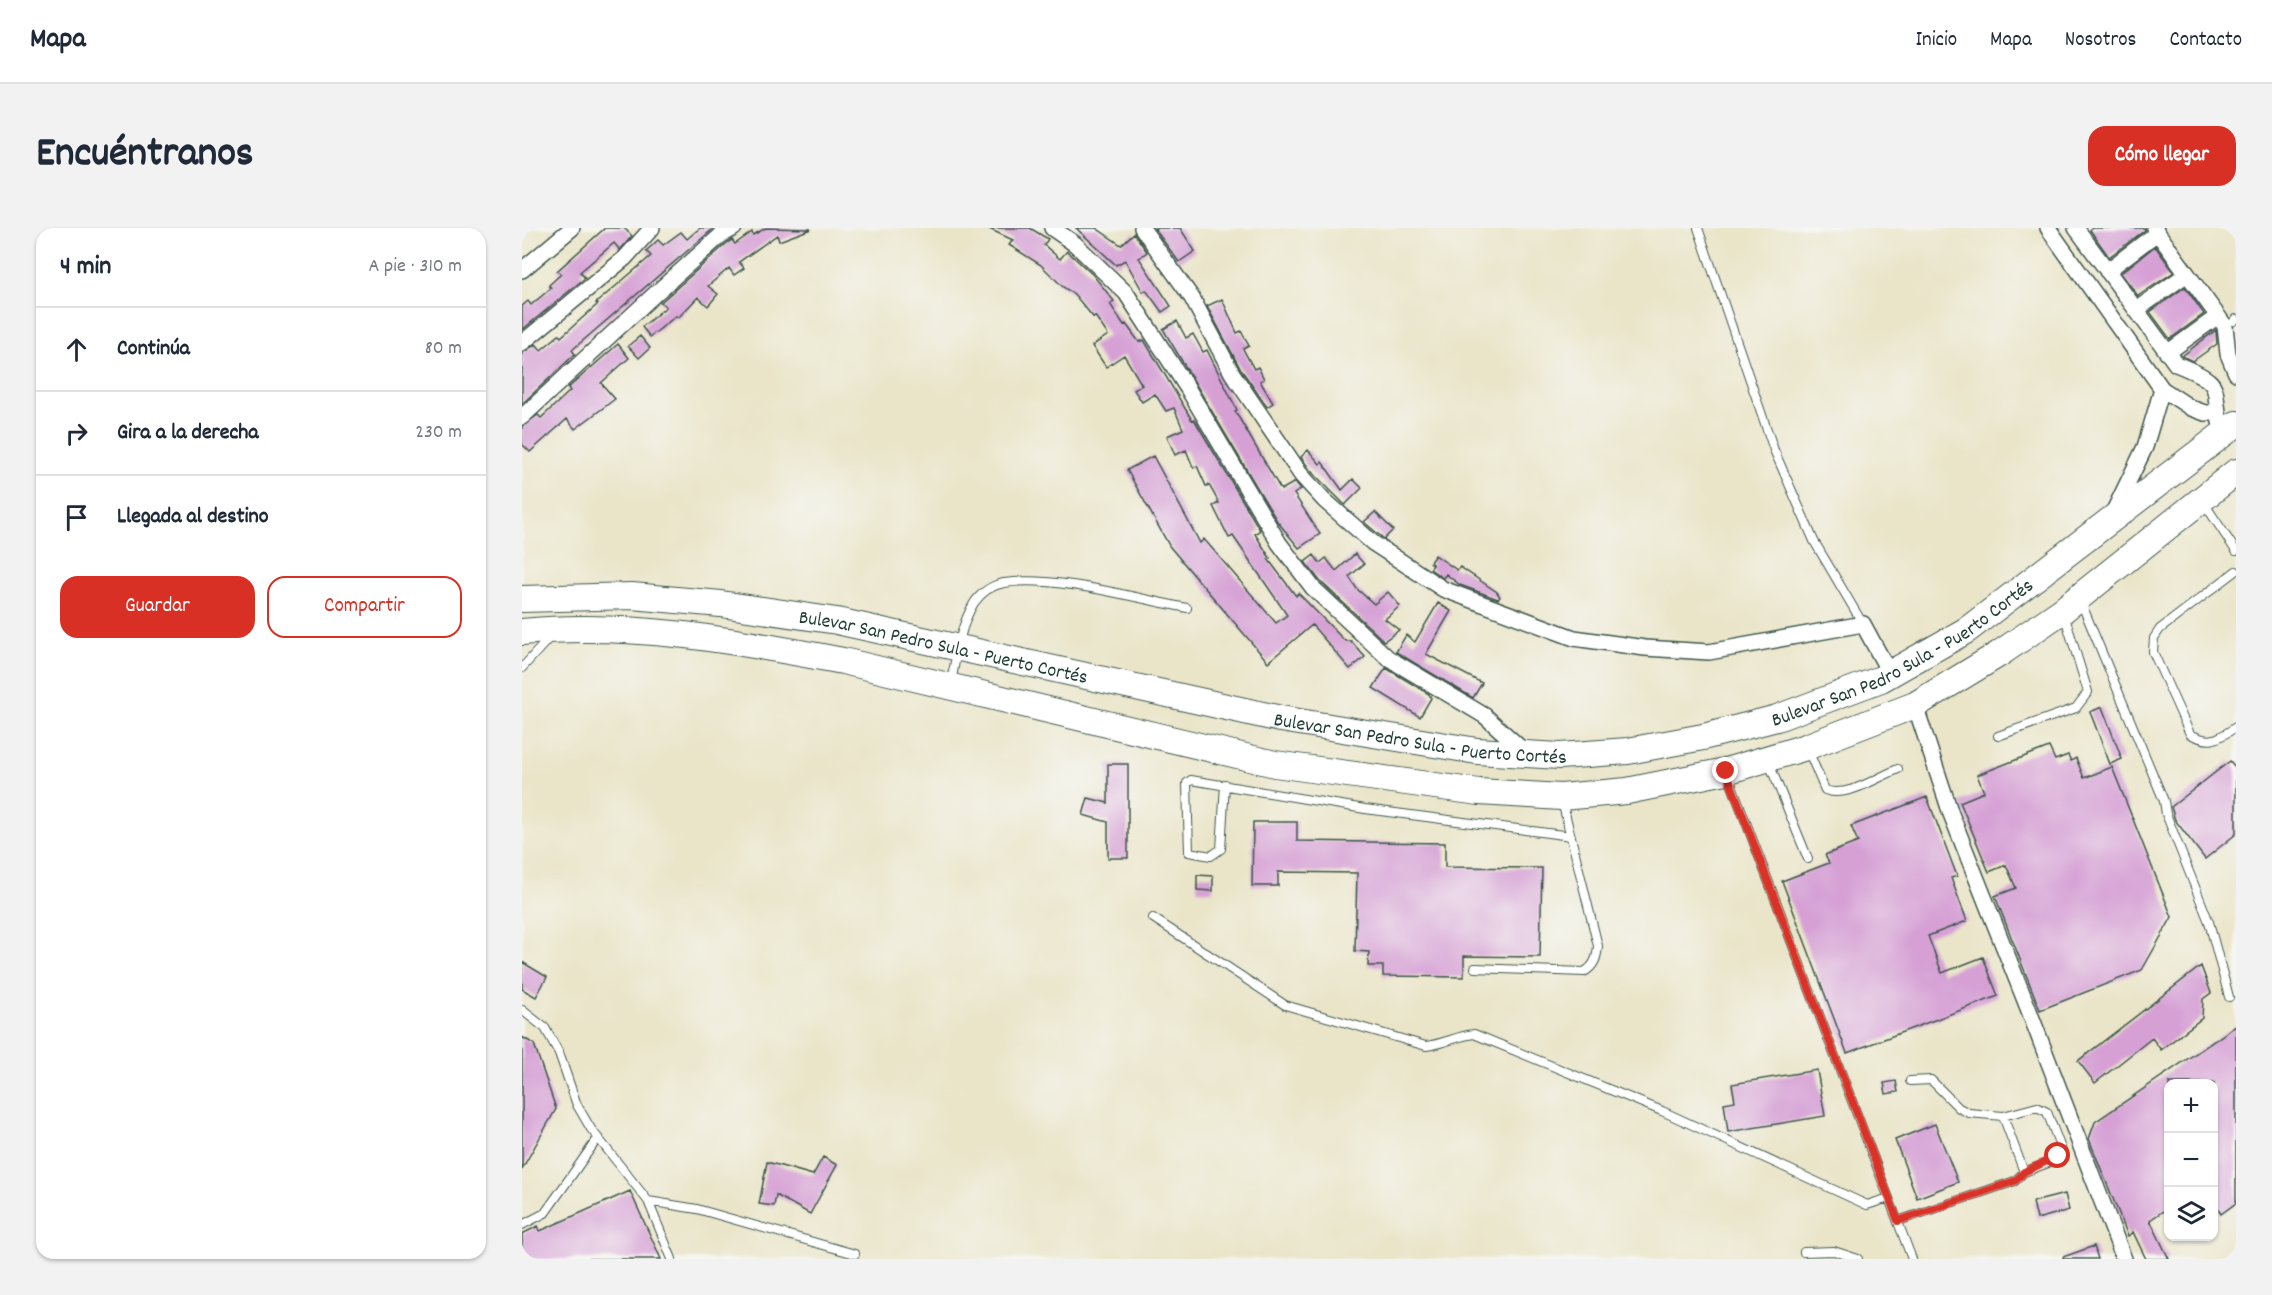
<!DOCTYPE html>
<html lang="es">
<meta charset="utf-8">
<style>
:root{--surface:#fff;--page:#f2f2f3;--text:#1f2937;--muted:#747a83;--line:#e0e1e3;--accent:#d93025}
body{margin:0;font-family:Dekko,sans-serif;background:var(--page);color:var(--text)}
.controls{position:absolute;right:18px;bottom:18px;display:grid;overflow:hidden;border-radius:12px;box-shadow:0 2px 4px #0004}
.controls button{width:54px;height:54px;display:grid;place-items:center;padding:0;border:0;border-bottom:2px solid var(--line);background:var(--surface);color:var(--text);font:30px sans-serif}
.stop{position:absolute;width:18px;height:18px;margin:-14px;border:4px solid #d93025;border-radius:50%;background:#fff}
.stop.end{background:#d93025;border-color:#fff;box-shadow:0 2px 6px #0008}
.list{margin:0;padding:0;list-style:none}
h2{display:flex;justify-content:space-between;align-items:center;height:78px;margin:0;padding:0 24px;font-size:26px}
h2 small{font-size:20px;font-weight:400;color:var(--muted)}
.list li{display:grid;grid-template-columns:39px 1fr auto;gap:18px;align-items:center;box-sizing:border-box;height:84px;padding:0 24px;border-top:2px solid var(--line)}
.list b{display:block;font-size:22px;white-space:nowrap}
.list em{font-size:20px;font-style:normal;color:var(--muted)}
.actions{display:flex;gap:12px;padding:18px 24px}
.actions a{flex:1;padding:14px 0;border:2px solid var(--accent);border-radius:18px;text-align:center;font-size:21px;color:var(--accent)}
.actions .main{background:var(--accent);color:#fff}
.icon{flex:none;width:33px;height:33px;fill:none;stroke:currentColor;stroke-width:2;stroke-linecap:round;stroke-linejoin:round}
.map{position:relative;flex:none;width:1714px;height:1031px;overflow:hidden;border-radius:18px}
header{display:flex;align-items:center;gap:36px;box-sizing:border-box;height:84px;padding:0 30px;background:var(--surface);border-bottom:2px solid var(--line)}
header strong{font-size:28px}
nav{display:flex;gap:33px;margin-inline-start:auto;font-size:21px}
.intro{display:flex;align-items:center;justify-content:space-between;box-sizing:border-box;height:144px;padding:0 36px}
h1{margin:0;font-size:42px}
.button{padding:15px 27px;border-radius:18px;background:var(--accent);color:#fff;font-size:21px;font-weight:700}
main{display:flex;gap:36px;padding:0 36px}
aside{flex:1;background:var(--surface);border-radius:18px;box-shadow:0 2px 4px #0004}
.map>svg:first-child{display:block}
</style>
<header>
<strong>Mapa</strong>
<nav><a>Inicio</a><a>Mapa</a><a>Nosotros</a><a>Contacto</a></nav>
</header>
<div class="intro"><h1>Encuéntranos</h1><a class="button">Cómo llegar</a></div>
<main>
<aside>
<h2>4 min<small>A pie · 310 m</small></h2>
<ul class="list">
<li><svg class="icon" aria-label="ahead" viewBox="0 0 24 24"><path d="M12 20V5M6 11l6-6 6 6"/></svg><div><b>Continúa</b></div><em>80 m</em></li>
<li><svg class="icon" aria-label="right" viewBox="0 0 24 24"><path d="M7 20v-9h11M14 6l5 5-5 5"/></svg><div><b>Gira a la derecha</b></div><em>230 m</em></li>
<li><svg class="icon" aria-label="arrive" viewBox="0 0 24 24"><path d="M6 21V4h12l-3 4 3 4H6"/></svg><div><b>Llegada al destino</b></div></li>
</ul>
<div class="actions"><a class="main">Guardar</a><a>Compartir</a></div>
</aside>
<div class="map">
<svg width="1714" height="1031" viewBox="0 0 1714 1031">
<rect width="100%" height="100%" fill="#f6f6f2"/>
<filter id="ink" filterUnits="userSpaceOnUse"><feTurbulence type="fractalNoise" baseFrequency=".0167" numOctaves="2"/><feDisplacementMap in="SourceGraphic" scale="12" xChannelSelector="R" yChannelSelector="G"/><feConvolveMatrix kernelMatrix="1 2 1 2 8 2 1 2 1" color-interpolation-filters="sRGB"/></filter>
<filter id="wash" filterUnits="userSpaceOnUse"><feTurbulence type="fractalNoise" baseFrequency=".008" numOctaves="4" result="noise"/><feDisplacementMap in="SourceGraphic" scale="24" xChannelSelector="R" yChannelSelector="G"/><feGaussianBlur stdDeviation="1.35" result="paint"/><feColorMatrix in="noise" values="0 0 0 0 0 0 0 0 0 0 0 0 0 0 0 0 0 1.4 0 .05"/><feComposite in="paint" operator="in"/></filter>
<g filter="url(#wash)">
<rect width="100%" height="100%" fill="#eae5c9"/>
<g id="blocks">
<path fill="#d6a0d5" d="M83 0H102L110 8 98 22 92 15 58 44 63 50 0 102V78L6 73 9 77 29 60 27 57 39 46 35 43Z
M178 0H192L50 122 53 126 0 176V125L14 116 19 122 37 107 39 109 76 76 74 75 129 28 124 23 136 12 141 17 159 4 165 11Z
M244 0 289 1 257 13 255 7 217 34 222 40 212 47 207 40 186 58 196 66 186 78 176 69 156 90 154 88 128 109 120 99 144 79 139 74 204 16 210 12 213 16 230 4 231 7Z
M465 0H508L526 11 522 17 538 31 545 23 571 47 592 73 588 76 602 97 604 96 617 114 622 112 670 192 672 191 738 302 733 306 748 330 746 331 774 368 776 365 823 413H829L843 429 828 441 790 397 746 434 648 319 605 242 631 228 678 315 682 311 754 395 765 387 711 308 707 310 691 278 697 275 687 257 684 258 675 238 671 239 664 222 653 227 645 208 661 201 652 180 644 183 633 166 620 174 612 162 620 157 602 127 584 139 570 118 586 107 573 88 571 89 552 66 541 59 519 37 487 17 491 12Z
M554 0H574L599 17 612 5 625 24 617 30 649 78 640 84 624 62 621 64 603 32 594 37Z
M632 0H658L673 23 657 34Z
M1570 0H1622L1623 2 1587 29 1568 2Z
M1633 18 1652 44 1616 68 1599 45Z
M1663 59 1682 86 1648 111 1628 84Z
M700 71 715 105 719 103 727 118 721 121 732 141 736 139 742 151 738 153 751 175 745 179 718 140 685 78Z
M655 93 664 110 671 106 681 124 685 122 715 182 713 183 759 262 773 254 779 261 772 266 798 306 777 320 755 293 641 101Z
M1694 102 1695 116 1671 133 1660 128Z
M118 108 128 120 117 130 106 118Z
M96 116 107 130 79 155 93 171 53 201 45 191 8 224 0 216V198L16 187 19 190 48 163 46 160Z
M786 222 798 236 800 234 820 262 831 251 840 260 823 277 788 242 779 229Z
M853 284 871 302 862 311 842 294Z
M833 326 842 336 827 349 835 361 852 376 866 364 878 378 863 391 877 402 862 413 798 353 783 334 792 327 798 335 804 330 814 343Z
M913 327 935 342 938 339 975 364 978 369 976 371 938 357 924 346 921 350 908 341 911 337 908 334Z
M916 375 929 383 904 426 960 455 951 470 874 424 884 407 893 414Z
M864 440 907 466 909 470 898 489 851 460Z
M1580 479 1600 531 1588 536 1568 484Z
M1527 519 1533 532 1546 527 1549 533 1554 530 1562 550 1590 539 1650 689 1620 742 1518 782 1473 668 1494 660 1484 637 1467 644 1438 574 1462 564 1455 547Z
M1708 533 1714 540V606L1683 631 1653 592 1649 579Z
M586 536H606V630H586V594L561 587 566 570 586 575Z
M1405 569 1435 648 1429 650 1445 693 1406 708 1420 745 1461 729 1476 768 1325 825 1260 653 1307 635 1303 627 1336 614 1329 598Z
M731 594H775V613L923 615V639L1020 640 1018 729 942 728V749L861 748V738H846L847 724 833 723 835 645 756 644V658H730Z
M675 647 691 648V663L675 662Z
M0 734 25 749 14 769 0 761Z
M1679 738 1689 765 1681 771 1680 790 1639 822 1630 810 1573 855 1556 833Z
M1714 798V975L1699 986 1692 975V855H1647V979L1628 992 1647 1031H1624L1611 1004 1606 1008 1567 911 1573 894Z
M0 809 12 816 34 881 0 941Z
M1295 842 1303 888 1206 904 1202 875 1213 873 1210 856Z
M1374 853 1376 864 1364 866 1362 855Z
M1413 896 1436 954 1395 970 1373 912Z
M301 929 315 937 288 986 254 967 252 978 237 976 245 934 291 947Z
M108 963 139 1031H0V1006L16 998 18 1003Z
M1543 966 1547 982 1515 991 1511 974Z
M1572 1018 1576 1031H1541V1029Z"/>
</g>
</g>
<g filter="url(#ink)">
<use href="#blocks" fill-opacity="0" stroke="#3d564a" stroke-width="1.5"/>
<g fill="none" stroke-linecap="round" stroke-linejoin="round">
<g stroke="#3d564a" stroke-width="10">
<path id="service" d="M1176 0 1252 222 1292 313 1341 396
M1712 93 1714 91
M1682 275 1714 323
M1714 343 1638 401 1632 410 1631 424 1668 506C1690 517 1695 511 1714 499
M1558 372 1642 573 1644 586 1687 694 1707 769
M0 440 29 408
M429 455C434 429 438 398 452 375 459 365 470 357 482 355 533 347 613 370 665 380
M1476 508 1554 480 1566 464 1542 386
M1286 522 1303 562C1324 571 1356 549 1376 541
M1247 535 1286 631
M1206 547 1390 1031
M703 556 699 621 689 628 667 624 665 555 669 552 843 581 1049 608
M631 690 763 777 904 818C921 816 935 808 952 806L1140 883 1345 977 1367 970
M953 740 1062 744C1073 738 1075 729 1076 718L1040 573
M0 782 23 800 37 825 55 877 69 901 126 973 150 1031
M1481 888 1515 879 1525 884 1540 923 1526 935 1502 944
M126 973 175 981 333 1026
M1376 993 1493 953 1502 944 1481 888 1447 885 1437 880 1409 852 1388 853
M0 997 23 985 76 910
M1282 1024 1312 1023 1336 1031"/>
</g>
<g stroke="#3d564a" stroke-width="18">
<path id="minor" d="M530 0 553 16 604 65 666 161 757 315 791 360 866 430 963 488 1005 526
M620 0 670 70 710 145 780 248 802 272 851 315 921 361 1052 410 1123 420 1187 424 1341 396 1368 446
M1526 0 1640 161 1669 180 1683 185H1695
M1554 0 1654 136C1709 158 1686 158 1701 205
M1632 0 1703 98 1706 126 1714 145
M0 42 50 0
M1585 43 1635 5
M1614 82 1665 46
M0 115 103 30 130 0
M1645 125 1696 88
M0 189 134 65 198 8 212 0
M1592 283 1623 219 1640 161
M1393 477 1429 586 1506 780 1602 1031"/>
</g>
<g stroke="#3d564a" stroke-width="28">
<g id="trunk">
<path id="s1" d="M0 371 110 368 199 376 315 393 759 491 955 523 1038 528 1106 523 1181 509 1255 490 1359 451 1445 402 1714 196"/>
<path d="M0 404C107 393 216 413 321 433L753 536 957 564 1039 569 1105 563 1204 543 1284 519 1393 477 1477 426 1541 382 1714 244"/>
</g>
</g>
<use href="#service" stroke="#fff" stroke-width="8"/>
<use href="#minor" stroke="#fff" stroke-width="15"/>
<use href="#trunk" stroke="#fff" stroke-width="26"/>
</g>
</g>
<g fill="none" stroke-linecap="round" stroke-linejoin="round" filter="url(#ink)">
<path stroke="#d93025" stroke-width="8" d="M1204 543 1376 993 1493 953 1502 944 1536 928"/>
</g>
<g text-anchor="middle" stroke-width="5" stroke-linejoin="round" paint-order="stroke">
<g font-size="20" fill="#1f3d34" stroke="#f6f6f2">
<text dy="7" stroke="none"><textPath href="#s1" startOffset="426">Bulevar San Pedro Sula - Puerto Cortés</textPath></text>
<text dy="7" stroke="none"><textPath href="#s1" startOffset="1416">Bulevar San Pedro Sula - Puerto Cortés</textPath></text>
<text dy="7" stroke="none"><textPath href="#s1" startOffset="912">Bulevar San Pedro Sula - Puerto Cortés</textPath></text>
</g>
</g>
</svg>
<div class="controls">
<button>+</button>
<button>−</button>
<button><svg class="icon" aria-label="layers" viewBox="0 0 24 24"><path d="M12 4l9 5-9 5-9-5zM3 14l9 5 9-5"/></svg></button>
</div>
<div class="stop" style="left:1536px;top:928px"></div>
<div class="stop end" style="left:1204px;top:543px"></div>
</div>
</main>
